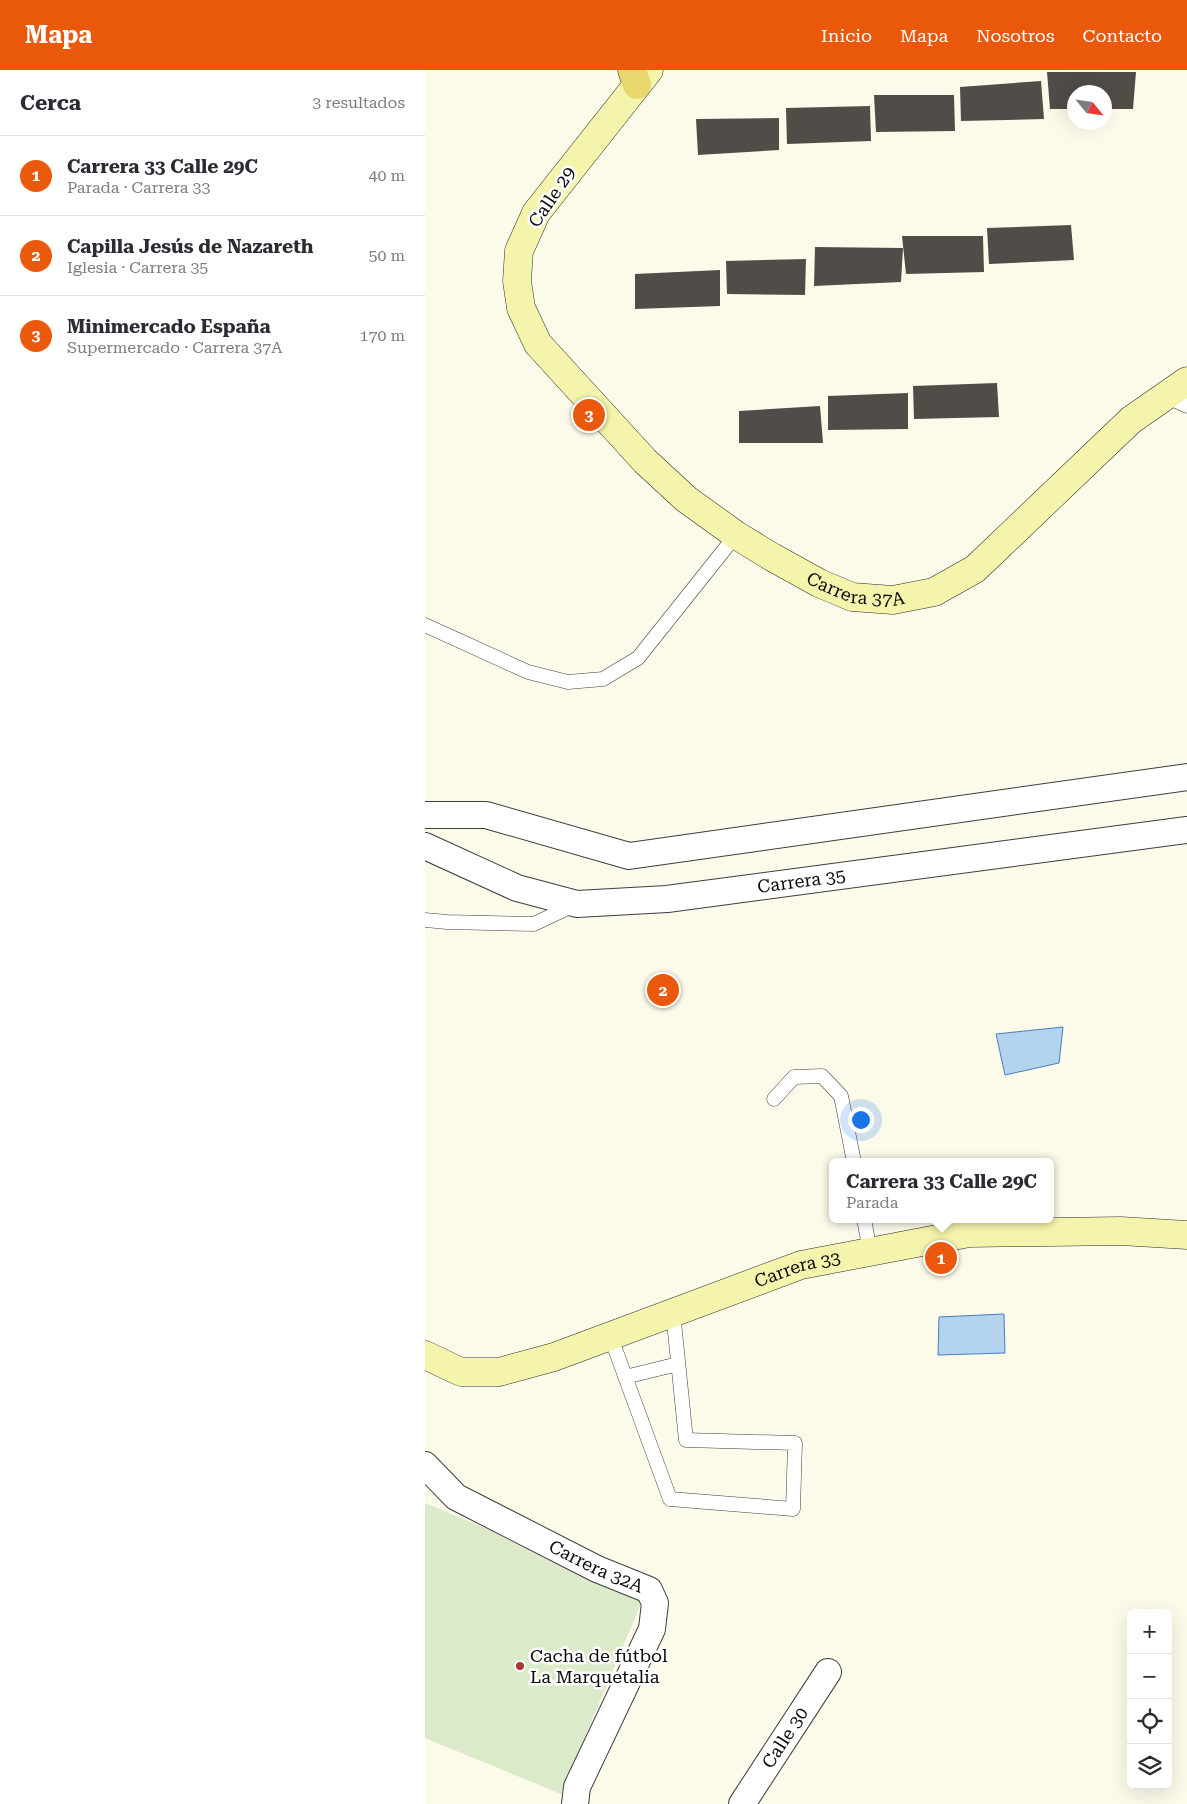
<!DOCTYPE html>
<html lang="es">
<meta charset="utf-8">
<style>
:root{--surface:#fff;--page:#f2f2f3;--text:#2b2b33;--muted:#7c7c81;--line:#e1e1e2;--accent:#ea580c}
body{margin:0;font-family:"Roboto Serif",serif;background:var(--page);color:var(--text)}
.controls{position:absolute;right:15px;bottom:15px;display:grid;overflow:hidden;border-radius:8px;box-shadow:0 5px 20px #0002}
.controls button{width:45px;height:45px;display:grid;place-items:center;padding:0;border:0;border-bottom:1px solid var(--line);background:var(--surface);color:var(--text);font:25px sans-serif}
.compass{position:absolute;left:642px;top:15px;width:45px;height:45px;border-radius:50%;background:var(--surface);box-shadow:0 5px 20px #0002;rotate:119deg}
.you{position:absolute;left:435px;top:1049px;width:18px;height:18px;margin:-12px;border:4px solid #fff;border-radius:50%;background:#1a73e8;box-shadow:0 0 0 8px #1a73e833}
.badge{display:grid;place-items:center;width:32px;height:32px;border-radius:50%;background:var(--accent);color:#fff;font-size:16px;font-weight:700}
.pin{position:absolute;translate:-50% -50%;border:2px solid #fff;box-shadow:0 1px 5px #0006}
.popup{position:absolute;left:404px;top:1088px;width:225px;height:65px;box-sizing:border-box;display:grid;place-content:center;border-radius:8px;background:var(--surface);filter:drop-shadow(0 1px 4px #0005);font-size:16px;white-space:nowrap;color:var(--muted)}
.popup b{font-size:19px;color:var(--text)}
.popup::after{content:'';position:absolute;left:50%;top:100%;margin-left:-10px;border:10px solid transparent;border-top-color:var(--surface)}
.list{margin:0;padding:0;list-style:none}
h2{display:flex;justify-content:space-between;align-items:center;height:65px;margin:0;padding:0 20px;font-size:21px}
h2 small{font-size:16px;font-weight:400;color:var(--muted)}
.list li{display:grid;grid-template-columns:32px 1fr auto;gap:15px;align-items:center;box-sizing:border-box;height:80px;padding:0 20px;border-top:1px solid var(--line)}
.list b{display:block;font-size:19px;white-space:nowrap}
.list p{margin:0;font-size:16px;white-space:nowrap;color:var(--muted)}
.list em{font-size:16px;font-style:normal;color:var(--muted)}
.icon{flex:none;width:28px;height:28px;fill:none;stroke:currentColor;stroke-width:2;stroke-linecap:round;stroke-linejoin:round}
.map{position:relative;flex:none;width:762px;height:1734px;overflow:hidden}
header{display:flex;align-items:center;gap:30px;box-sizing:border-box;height:70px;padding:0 25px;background:var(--accent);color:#fff}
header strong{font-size:24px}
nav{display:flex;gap:28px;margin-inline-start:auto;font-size:18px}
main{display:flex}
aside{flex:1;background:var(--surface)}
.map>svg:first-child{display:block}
</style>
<header>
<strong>Mapa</strong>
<nav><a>Inicio</a><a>Mapa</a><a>Nosotros</a><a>Contacto</a></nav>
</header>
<main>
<aside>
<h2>Cerca<small>3 resultados</small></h2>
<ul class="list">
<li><span class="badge">1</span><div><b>Carrera 33 Calle 29C</b><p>Parada · Carrera 33</p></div><em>40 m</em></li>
<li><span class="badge">2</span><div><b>Capilla Jesús de Nazareth</b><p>Iglesia · Carrera 35</p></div><em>50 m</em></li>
<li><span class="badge">3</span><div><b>Minimercado España</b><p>Supermercado · Carrera 37A</p></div><em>170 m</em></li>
</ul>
</aside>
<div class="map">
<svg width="762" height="1734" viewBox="0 0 762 1734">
<rect width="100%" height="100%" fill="#fcfbea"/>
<path fill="#dbeac9" d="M0 1433 220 1524 136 1724 0 1668Z"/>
<path fill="#b4d3ee" stroke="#4480bc" d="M638 957 634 993 580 1005 571 964Z
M579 1244 580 1283 513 1285 514 1247Z"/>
<path fill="#514c48" d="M622 2H711L708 39H680V22H650V39H625Z
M616 11 619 49 536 51 535 17Z
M449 25H529L530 61 451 62Z
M445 36 446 71 362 74 361 38Z
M354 48V80L273 85 271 49Z
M646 155 649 190 564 194 562 158Z
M477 166H558L559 202 481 204Z
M390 177 478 178 476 212 389 216Z
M381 189 380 225 302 224 301 191Z
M295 200V236L210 239V204Z
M572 313 574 347 489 349 488 316Z
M483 323V359L403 360V326Z
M395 336 398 373H314V341Z"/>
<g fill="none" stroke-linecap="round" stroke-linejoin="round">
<g stroke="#3d3d3d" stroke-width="15">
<path id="lane" d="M740 326 762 336
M0 555 103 602 143 612 178 609 213 588 311 465
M0 850 22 852 109 854 149 835
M349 1029 369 1007 397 1006 416 1026 429 1092
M439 1149 445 1181
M185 1265 245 1429 368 1439 370 1373 261 1370 248 1242
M200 1307 253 1294"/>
</g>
<g stroke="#3d3d3d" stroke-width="28">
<g id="street">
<path d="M0 745H61L204 786 762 707"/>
<path id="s1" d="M0 776 92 818 152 834 242 829 762 760"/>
<path id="s2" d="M0 1395 31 1427 172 1499 224 1520 230 1533 227 1559 152 1717 150 1734"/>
<path id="s3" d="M317 1734 403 1602"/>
</g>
</g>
<g stroke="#2c2c2c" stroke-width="29">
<g id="secondary">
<path id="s4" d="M224 0 111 143 94 181 92 211 96 238 113 274 220 391 261 429 311 465 347 487 394 513 427 527 468 530 509 522 550 499 706 350 762 311"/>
<path id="s5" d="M0 1285 36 1302H74L129 1287 376 1195 544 1163 696 1161 762 1165"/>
</g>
</g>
<g stroke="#1b1b1b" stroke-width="29">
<path id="primary" d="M207 0 212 15"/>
</g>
<use href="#lane" stroke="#fff" stroke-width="14"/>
<use href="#street" stroke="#fff" stroke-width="26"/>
<use href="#secondary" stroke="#f5f4ac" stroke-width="28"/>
<use href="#primary" stroke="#e8d66e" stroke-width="28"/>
</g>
<circle fill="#a83934" stroke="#fff" stroke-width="2" cx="95" cy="1596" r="5"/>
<g text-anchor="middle" stroke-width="5" stroke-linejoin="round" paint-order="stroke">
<g font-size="18" fill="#0a0a0a" stroke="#fff">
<text transform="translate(127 127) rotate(-56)" y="6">Calle 29</text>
<text dy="6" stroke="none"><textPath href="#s4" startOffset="731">Carrera 37A</textPath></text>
<text dy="6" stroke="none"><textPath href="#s1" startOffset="389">Carrera 35</textPath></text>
<text dy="6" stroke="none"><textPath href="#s5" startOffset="394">Carrera 33</textPath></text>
<text dy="6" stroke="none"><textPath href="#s2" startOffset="201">Carrera 32A</textPath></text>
<text dy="6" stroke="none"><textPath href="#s3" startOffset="79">Calle 30</textPath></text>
</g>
<g font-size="18" fill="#0a0a0a" stroke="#fff" text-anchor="start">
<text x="105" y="1592">Cacha de fútbol<tspan x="105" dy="21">La Marquetalia</tspan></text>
</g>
</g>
</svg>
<div class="controls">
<button>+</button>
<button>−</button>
<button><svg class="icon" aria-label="locate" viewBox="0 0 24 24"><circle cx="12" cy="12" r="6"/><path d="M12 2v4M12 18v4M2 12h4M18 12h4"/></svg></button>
<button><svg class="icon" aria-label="layers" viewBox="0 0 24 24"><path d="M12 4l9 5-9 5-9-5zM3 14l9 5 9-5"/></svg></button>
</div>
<svg class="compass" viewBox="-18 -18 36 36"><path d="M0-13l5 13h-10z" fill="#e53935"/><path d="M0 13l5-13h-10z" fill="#7c7c81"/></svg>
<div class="you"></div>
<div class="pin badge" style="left:516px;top:1188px">1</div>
<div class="popup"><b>Carrera 33 Calle 29C</b>Parada</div>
<div class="pin badge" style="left:238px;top:920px">2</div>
<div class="pin badge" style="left:164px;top:345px">3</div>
</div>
</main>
